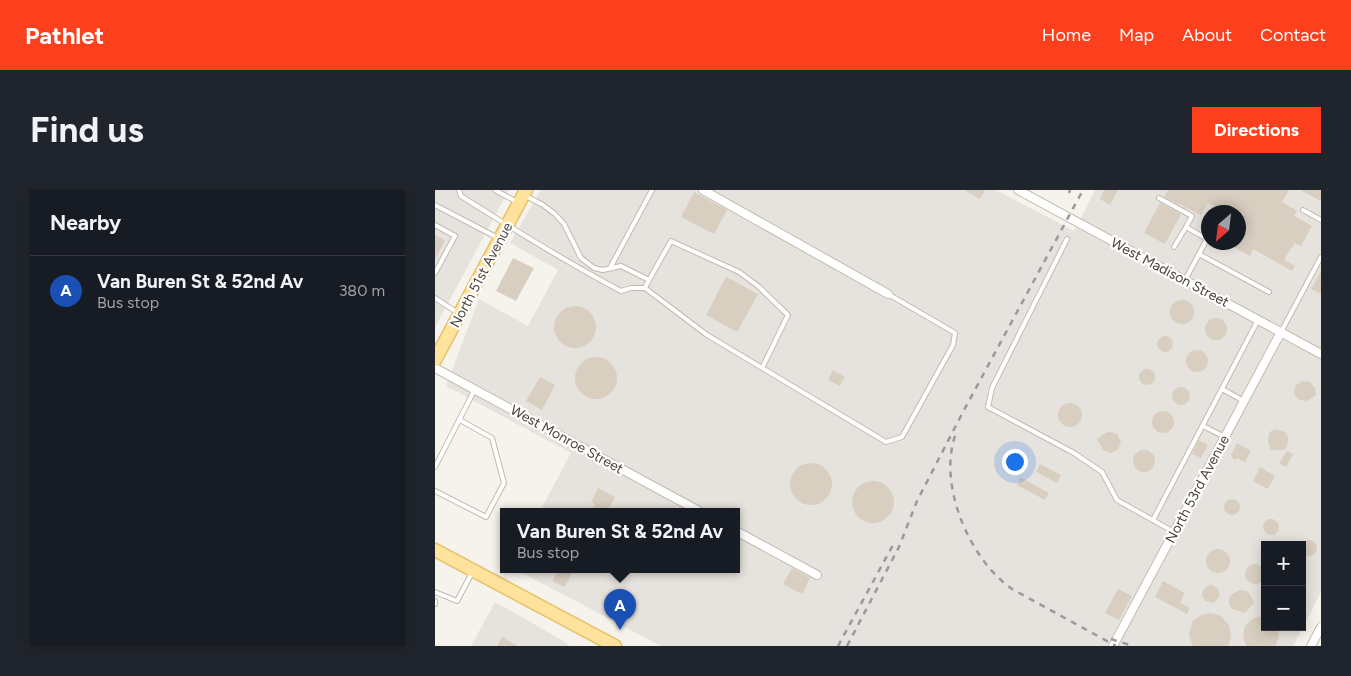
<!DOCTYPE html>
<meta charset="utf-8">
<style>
:root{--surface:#171b24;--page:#20242c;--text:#f1f3f6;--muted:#9ea1a6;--line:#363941;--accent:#fc3f1d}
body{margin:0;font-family:Figtree,sans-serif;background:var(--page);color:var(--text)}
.controls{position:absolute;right:15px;bottom:15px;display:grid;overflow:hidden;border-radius:0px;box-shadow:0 2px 12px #0003}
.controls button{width:45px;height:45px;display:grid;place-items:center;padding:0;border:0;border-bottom:1px solid var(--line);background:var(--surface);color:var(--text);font:25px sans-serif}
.compass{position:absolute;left:766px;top:15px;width:45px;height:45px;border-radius:50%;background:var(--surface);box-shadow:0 2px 12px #0003;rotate:208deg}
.you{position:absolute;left:579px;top:271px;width:18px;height:18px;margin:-12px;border:4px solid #fff;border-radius:50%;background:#1a73e8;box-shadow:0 0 0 8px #1a73e833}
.badge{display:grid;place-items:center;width:32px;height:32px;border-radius:50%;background:var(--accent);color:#fff;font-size:16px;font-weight:700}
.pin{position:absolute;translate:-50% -41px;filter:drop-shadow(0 1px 2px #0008)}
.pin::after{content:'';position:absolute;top:26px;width:18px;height:15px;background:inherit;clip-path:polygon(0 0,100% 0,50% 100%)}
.popup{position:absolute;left:65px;top:318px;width:240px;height:65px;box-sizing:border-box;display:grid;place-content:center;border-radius:0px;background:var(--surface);filter:drop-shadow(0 1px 4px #0005);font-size:16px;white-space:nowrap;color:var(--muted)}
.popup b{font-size:19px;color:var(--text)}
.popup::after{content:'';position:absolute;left:50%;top:100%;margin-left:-10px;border:10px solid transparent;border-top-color:var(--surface)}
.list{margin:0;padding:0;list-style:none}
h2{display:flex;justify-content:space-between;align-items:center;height:65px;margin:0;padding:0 20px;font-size:21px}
h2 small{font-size:16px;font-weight:400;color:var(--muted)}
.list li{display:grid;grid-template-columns:32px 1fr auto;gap:15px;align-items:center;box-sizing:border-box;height:70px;padding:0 20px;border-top:1px solid var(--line)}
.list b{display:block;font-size:19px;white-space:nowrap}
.list p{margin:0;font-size:16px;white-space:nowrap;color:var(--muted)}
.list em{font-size:16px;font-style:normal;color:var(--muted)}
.map{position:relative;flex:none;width:886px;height:456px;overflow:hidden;border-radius:0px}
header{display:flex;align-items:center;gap:30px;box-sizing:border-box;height:70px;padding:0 25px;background:var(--accent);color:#fff}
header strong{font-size:24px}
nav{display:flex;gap:28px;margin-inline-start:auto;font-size:18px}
.intro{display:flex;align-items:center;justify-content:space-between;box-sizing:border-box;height:120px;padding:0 30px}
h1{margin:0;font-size:35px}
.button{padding:12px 22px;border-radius:0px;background:var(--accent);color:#fff;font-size:18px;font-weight:700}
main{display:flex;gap:30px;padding:0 30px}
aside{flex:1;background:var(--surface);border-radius:0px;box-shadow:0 2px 12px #0003}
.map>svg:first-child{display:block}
</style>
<header>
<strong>Pathlet</strong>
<nav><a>Home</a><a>Map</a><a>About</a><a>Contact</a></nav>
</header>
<div class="intro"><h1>Find us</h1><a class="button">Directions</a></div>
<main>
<aside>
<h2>Nearby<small></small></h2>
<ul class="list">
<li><span class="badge" style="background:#1a4fb4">A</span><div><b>Van Buren St &amp; 52nd Av</b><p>Bus stop</p></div><em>380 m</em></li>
</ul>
</aside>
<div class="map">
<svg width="886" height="456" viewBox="0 0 886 456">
<rect width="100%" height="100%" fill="#f6f3ec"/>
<path fill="#e6e2dd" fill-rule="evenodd" d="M0 0H74L0 137Z
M106 0H561L639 41 660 0H886V402L858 456H226L80 379H301V321H105L136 263 11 196 44 109 93 136 123 80 75 53ZM774 22H804V52H774ZM830 355H867V437H830Z
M60 412 127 450 135 456H36Z"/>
<path fill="#d8cfc1" d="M529 0H550L545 9Z
M669 0H683L675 15 665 9Z
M733 0H854L847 12 862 21 859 26 877 36 866 56 860 53 857 58H856L849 70 860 76 857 81 818 59 815 66 790 52H804V22H790L773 13 766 25 729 7Z
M865 0H886V11Z
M259 2 292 20 279 44 246 27Z
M725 13 746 24 730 54 709 43Z
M0 45 10 50 0 69Z
M78 68 99 78 81 111 61 101Z
M886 81V104L876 99Z
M291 87 323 104 302 142 271 125Z
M735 122a12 12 0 1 1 24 0a12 12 0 1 1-24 0Z
M119 137a21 21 0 1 1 42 0a21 21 0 1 1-42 0Z
M770 139a11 11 0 1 1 22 0a11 11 0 1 1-22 0Z
M722 154a8 8 0 1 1 16 0a8 8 0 1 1-16 0Z
M751 171a11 11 0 1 1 22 0a11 11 0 1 1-22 0Z
M140 188a21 21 0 1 1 42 0a21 21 0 1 1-42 0Z
M704 187a8 8 0 1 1 16 0a8 8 0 1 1-16 0Z
M398 180 410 187 405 196 393 190Z
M105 187 120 195 107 220 91 211Z
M867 191 875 192 880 198 881 205 872 211 864 210 859 204 860 196Z
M737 206a9 9 0 1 1 18 0a9 9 0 1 1-18 0Z
M623 225a12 12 0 1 1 24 0a12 12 0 1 1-24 0Z
M717 232a11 11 0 1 1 22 0a11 11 0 1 1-22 0Z
M842 239 850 242 853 247V253L850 260H836L833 252 834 244 836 241Z
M674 242 682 244 686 252 683 259 676 263 668 260 662 249 668 244Z
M764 250 773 255 766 268 757 264Z
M802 253 816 261 810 272 802 268 801 270 796 267V265Z
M698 271a11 11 0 1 1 22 0a11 11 0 1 1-22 0Z
M852 261 858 264 851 277 844 273Z
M355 294a21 21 0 1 1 42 0a21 21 0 1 1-42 0Z
M605 274 626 285 622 293 601 282Z
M825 277 840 286 833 299 818 291Z
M585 287 614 303 610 310 582 295Z
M417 312a21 21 0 1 1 42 0a21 21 0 1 1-42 0Z
M163 298 180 307 172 321H156L160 314 156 312Z
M789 317a8 8 0 1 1 16 0a8 8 0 1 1-16 0Z
M828 337a8 8 0 1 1 16 0a8 8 0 1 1-16 0Z
M866 358a8 8 0 1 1 16 0a8 8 0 1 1-16 0Z
M771 371a12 12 0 1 1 24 0a12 12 0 1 1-24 0Z
M810 384a10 10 0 1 1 20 0a10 10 0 1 1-20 0Z
M357 378 375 388 367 404 348 394Z
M124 379H139L130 397 117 391Z
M728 391 750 403 745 413 755 418 752 424 720 407Z
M776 394 783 399 785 406 781 411 777 413 770 411 767 405 769 399Z
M683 399 697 406 684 430 670 423Z
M805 400 812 401 816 406 819 413 810 423 797 419 794 414V408L797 404Z
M776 423 786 426 794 435 796 447 793 456H758L754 445 756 437 758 431 766 425Z
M825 426 830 427V437H842L844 447 840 456H812L810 453 808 446 810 436 817 429Z
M67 447 83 456H62Z"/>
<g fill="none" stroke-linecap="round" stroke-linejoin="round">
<g stroke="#c2bbae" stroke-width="6">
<path id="service" d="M24 0 26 6C78 39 131 72 186 101L196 98H210L214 90 186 76 168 80 159 78 146 68 129 34 120 24 108 15 91 6
M60 0 82 12
M724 8 757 26 751 37
M0 15 63 48
M868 20 886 30
M0 35 20 46 0 83
M632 49 557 198 553 217 639 263 667 282 682 310 739 342
M739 57 751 37 772 49 764 64
M175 78 217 0
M214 90 236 51 304 82 323 96 353 125 327 178
M750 90 764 64 834 102
M210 98 272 145 451 252 467 247 518 155 520 143 453 104
M0 108 23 123
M846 142 886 67
M787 199 809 211
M768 236 790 247
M0 277 40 199
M0 301 51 327 69 293 57 248 25 230
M718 330 823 130
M0 402 22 411 38 381
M0 411V414"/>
</g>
<g stroke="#c2bbae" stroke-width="10">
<path id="minor" d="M268 0 453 104
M583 0 886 164
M0 178 264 321
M301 341 382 385
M678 456 846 142
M876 456 886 437"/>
</g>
<g stroke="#e6c16a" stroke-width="15">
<path id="primary" d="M0 170 91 0
M0 360 180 456"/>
</g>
<use href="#service" stroke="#fff" stroke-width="4"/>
<use href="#minor" stroke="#fff" stroke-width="8"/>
<use href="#primary" stroke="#ffe39c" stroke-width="12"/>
<path stroke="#9a9a9a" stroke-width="2.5" stroke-dasharray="6 6" stroke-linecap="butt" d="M634 3 635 0
M520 246C503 296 535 370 577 399L681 456
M676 449 698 456
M403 456 458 355
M412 456 464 357 482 311 529 220 648 0"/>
</g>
<g text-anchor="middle" stroke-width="4.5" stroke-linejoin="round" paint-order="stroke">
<g font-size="14" fill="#4b4439" stroke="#fff">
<text transform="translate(735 82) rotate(28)" y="5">West Madison Street</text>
<text transform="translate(46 85) rotate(-62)" y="5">North 51st Avenue</text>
<text transform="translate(132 249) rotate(29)" y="5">West Monroe Street</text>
<text transform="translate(762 299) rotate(-62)" y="5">North 53rd Avenue</text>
</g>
</g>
</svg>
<div class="controls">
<button>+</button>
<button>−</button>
</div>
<svg class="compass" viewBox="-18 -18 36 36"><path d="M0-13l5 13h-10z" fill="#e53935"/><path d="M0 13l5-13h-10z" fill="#9ea1a6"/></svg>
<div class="you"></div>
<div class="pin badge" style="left:185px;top:440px;background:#1a4fb4">A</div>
<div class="popup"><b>Van Buren St &amp; 52nd Av</b>Bus stop</div>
</div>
</main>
